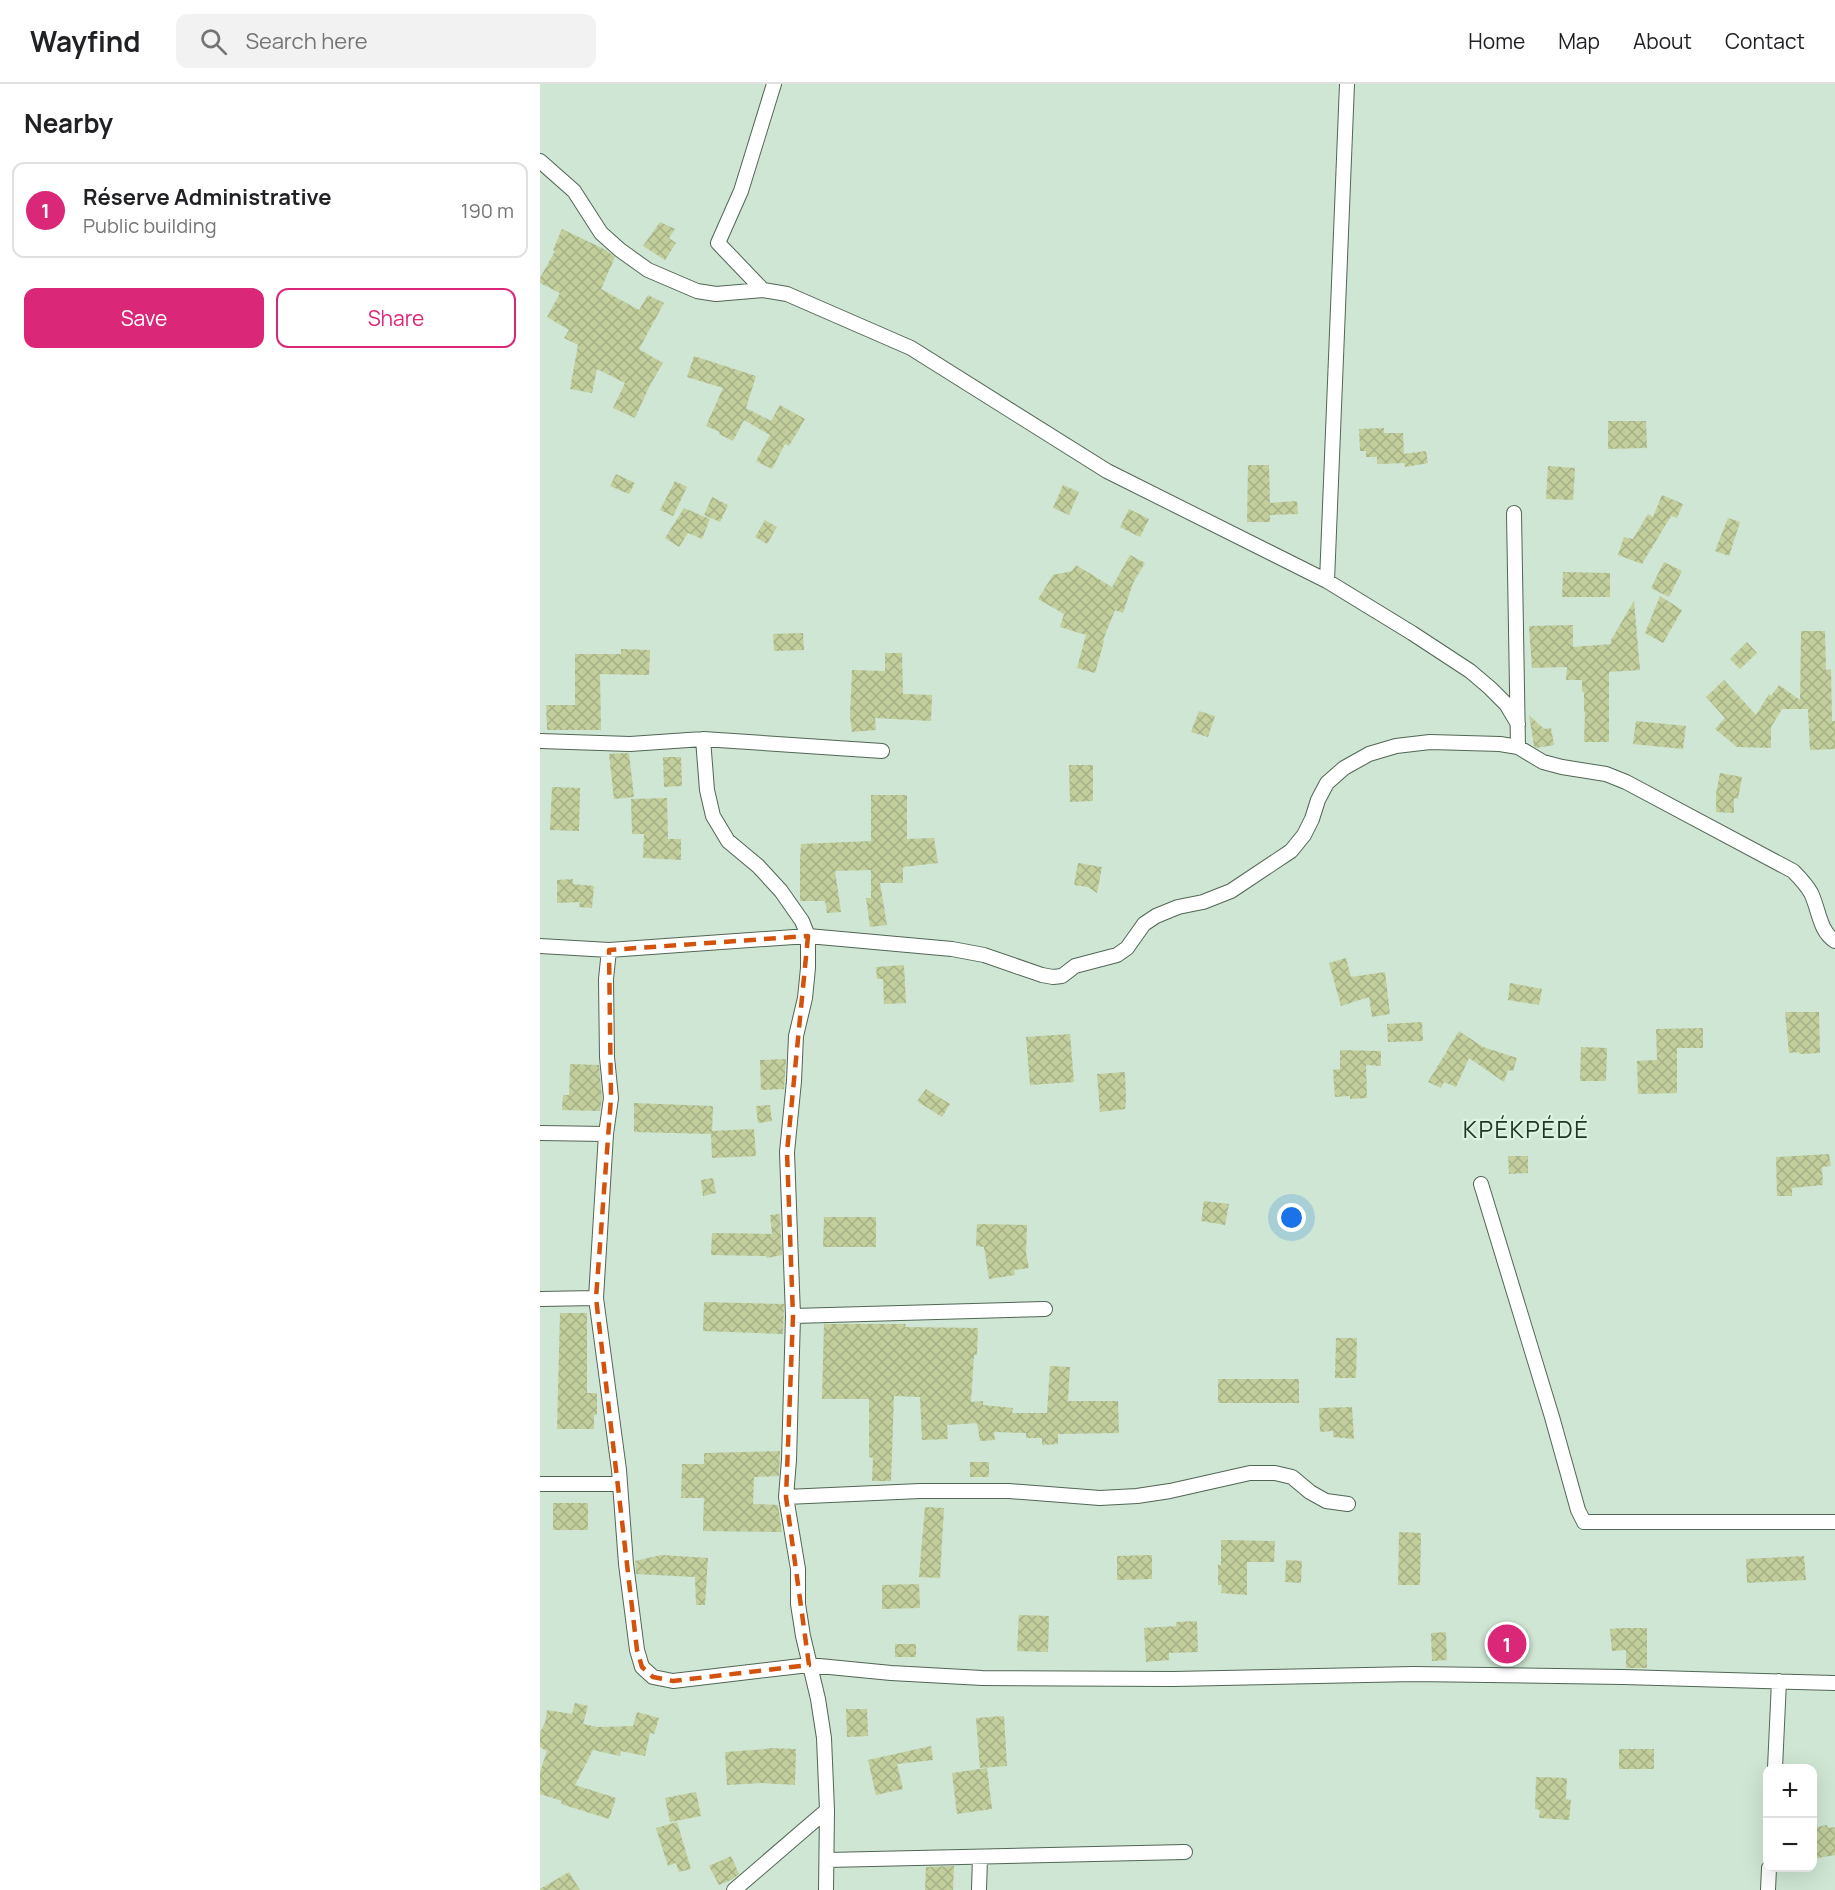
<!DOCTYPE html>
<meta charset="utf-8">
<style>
:root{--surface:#fff;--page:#f2f2f2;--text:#202124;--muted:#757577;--line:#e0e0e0;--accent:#db2777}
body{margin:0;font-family:Manrope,sans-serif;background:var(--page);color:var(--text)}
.controls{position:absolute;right:18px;bottom:18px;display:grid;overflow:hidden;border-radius:12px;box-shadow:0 6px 24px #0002}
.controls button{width:54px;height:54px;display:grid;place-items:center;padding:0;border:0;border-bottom:2px solid var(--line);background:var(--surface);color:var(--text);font:30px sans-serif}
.you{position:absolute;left:752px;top:1134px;width:21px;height:21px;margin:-15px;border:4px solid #fff;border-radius:50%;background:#1a73e8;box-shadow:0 0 0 9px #1a73e833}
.badge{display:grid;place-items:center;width:39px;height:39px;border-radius:50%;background:var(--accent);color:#fff;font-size:20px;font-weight:700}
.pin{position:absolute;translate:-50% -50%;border:3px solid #fff;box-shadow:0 2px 6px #0006}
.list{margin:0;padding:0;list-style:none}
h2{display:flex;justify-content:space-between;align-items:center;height:78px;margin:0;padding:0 24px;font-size:26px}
h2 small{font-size:20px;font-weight:400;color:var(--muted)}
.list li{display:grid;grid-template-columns:39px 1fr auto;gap:18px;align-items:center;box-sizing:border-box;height:96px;margin:0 12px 12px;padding:0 12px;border:2px solid var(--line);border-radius:12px}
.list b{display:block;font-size:22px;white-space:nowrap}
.list p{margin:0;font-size:20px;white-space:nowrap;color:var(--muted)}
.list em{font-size:20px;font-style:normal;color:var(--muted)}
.actions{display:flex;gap:12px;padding:18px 24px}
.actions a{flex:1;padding:14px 0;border:2px solid var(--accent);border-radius:12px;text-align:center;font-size:21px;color:var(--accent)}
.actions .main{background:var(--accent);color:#fff}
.icon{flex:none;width:33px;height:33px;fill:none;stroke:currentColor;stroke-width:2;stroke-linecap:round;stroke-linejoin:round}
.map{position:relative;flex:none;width:1295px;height:1806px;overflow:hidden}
header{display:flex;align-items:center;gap:36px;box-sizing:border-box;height:84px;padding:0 30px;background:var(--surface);border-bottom:2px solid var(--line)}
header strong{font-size:28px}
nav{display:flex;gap:33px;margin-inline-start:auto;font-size:21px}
.search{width:420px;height:54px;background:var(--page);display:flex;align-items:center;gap:15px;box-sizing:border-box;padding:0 21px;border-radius:12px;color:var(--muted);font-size:22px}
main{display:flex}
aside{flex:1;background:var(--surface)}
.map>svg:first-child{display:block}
</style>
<header>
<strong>Wayfind</strong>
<div class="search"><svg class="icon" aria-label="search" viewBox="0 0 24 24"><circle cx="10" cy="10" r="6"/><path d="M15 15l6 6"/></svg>Search here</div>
<nav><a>Home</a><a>Map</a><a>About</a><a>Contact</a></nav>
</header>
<main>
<aside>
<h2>Nearby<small></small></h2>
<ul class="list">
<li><span class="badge">1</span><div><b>Réserve Administrative</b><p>Public building</p></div><em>190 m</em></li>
</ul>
<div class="actions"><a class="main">Save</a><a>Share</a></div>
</aside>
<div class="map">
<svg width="1295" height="1806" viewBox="0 0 1295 1806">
<defs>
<pattern id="building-cross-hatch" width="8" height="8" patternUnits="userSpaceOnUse" patternTransform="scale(1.5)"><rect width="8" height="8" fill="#c2ce9c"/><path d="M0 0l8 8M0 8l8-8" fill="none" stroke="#a6b086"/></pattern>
</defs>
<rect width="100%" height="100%" fill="#cee6d3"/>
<path fill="url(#building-cross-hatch)" d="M120 138 135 145 129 154 136 159 125 176 103 162Z
M22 145 66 166 75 173 61 205 99 226 108 211 124 219 99 265 123 279 110 301 95 334 73 324 85 299 57 285 52 309 30 305 38 261 24 254 29 246 7 233 20 209 0 199V194L15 167 13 166Z
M154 272 216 292 206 324 231 337 240 321 265 335 249 362 245 360 232 385 216 377 230 351 204 336 193 357 179 350 180 348 166 342 183 304 147 293Z
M1068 337H1106L1107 364 1068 365Z
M844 344V349H863L864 370 886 367 888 379 865 383 864 379 837 380V373H826V367H820L819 345Z
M708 381H729L730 419 757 417 758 430 730 431V438H707Z
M1008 382 1035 384 1033 416 1006 415Z
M76 390 95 399 89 410 70 402Z
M135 397 147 403 133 432 120 426Z
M523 401 539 408 529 431 513 424Z
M1122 411 1143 420 1137 434 1131 432 1102 480 1078 471 1084 453 1093 455 1108 430 1113 433Z
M172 413 188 421 180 438 164 431Z
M144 424 170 435 162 455 148 449 139 463 125 454Z
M589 425 609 435 600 453 580 443Z
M1188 434 1200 438 1189 472 1175 467Z
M225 436 237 443 227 460 215 453Z
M590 471 605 479 593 499 583 529 575 526 563 556 564 557 555 589 537 584 546 551 520 543 524 530 498 515 513 491 532 487 536 481 572 503Z
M1124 478 1142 487 1129 513 1111 504Z
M1023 488 1070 489V513H1022Z
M1120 512 1142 526 1123 559 1105 549Z
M1094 517 1100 586 1069 588V658H1044L1045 628H1044V608H1042V596H1026L1027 583 992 584 989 542 1033 541V563L1071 560V556Z
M1261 547H1285L1286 586 1291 585 1292 637H1295V665L1270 666 1268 625H1242L1231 643V664L1197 663 1175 645 1185 634 1166 613 1184 596 1216 631 1229 610 1231 612 1239 601 1260 616Z
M263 549 264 566 234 567 233 550Z
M1207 558 1217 569 1200 585 1190 575Z
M81 565 110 566 109 591 60 590 61 646H7L6 621H35V570H81Z
M345 569H362L363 610 392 611 391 637 335 634 336 646 312 648 310 632 312 586 345 587Z
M659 627 675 632 668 653 651 648Z
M989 631 1004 645 1011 644 1014 661 996 664 994 662Z
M1096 637 1146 642 1143 665 1093 660Z
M89 669 94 713 74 715 69 670Z
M123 673H141L142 702 124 703Z
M529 681H553V717L530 718Z
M1180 689 1202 693 1198 715 1194 714V729L1176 728V710Z
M12 703 40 704 39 747 10 746Z
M331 711H367V755L394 754 398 779 363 783V799H340L347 841 330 843 326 814H331V786L295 787 301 828 287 829 285 817H260V776L261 760 331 757Z
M127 714 128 755H141V776L103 774 104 750H92L91 715Z
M538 779 562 783 557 809 548 803 534 801Z
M33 795V800L54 802 52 824 39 823 40 818 17 819V796Z
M806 874 811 893 845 888 850 930 832 933 829 913 801 922 789 879Z
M364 881 366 919 344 920 343 895H337L336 883Z
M970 899 1002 905 999 921 968 916Z
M1245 928H1279L1280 969 1260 970 1259 968 1249 969Z
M882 938 883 957 848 958 847 940Z
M1163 944V964H1137V1009L1098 1010 1097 977 1117 976 1116 945Z
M919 947 943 963 977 974 973 987 968 986 964 998 929 974 916 1003 904 998 901 1004 888 998Z
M530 950 534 998 490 1001 486 953Z
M1041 963 1067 964 1066 997H1040Z
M800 966 841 967V982L826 981 827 1014 810 1015V1012L795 1013 793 986 800 985Z
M246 975 244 1005 221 1006 220 976Z
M30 980 59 981 62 1014 60 1027 22 1026 23 1011H29Z
M585 988 586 1015 585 1025 560 1028 557 990Z
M386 1005 410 1020 402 1033 377 1017Z
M94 1019 173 1022 172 1047 214 1045 216 1072 172 1074 171 1050 94 1048Z
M230 1021 232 1037 218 1039 216 1022Z
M1289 1070 1291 1082 1282 1083 1283 1101 1252 1104V1112H1237L1236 1073Z
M968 1072H988V1089L969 1090Z
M173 1094 176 1109 163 1112 161 1096Z
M664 1117 689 1120 685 1141 661 1137Z
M240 1130 242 1171 227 1174 226 1172 171 1171 172 1149 232 1150 230 1131Z
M284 1133H336V1163H283Z
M437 1140 487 1141 486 1169 489 1184 474 1186 475 1191 449 1195 444 1163 436 1162Z
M164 1218 244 1220 243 1250 163 1247Z
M20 1229H47V1309H57V1331H54V1345H17Z
M284 1240H366L365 1243 438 1244 437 1271H434L431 1318 443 1317V1321L473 1324 472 1329H507L510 1282 530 1283 528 1317H578L579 1349 518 1350V1360L502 1361V1354H486V1349L454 1348 455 1356 440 1357 437 1339 407 1341 408 1355 382 1356 380 1313 354 1312 351 1397H332L333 1374 329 1373V1315H282Z
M796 1254H817L816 1294H795Z
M678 1295H759V1319H678Z
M812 1323 814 1355 793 1353V1347L780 1348 779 1324Z
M240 1367 239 1392 214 1393 213 1420 238 1421 242 1448 163 1447 164 1414H141L142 1380H164V1369Z
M430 1378H449V1393H430Z
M13 1419H48V1446H13Z
M385 1423 404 1424 400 1494 379 1493Z
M859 1448 881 1449 880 1501H858Z
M681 1456 735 1457 734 1478H707V1511L681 1509 682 1501H678V1481H681Z
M121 1471 168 1474 165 1521H156L155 1493 96 1490 95 1477Z
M612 1471V1495L577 1496V1472Z
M1264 1472 1266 1496 1207 1499 1206 1475Z
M746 1476 762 1477 761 1499 745 1498Z
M379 1500 380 1524 342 1525V1501Z
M479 1531 509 1532 508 1568 477 1567Z
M657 1537 658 1568 629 1569V1576L606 1578 604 1544 636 1542V1538Z
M1081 1544H1107V1584H1086V1566L1072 1567 1070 1545Z
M906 1548 907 1576 892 1577 891 1549Z
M355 1560H376V1573H355Z
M35 1619 48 1622 43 1640 58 1643 93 1642 97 1628 119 1634 114 1650 110 1649 105 1672 81 1667 80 1672 53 1666 35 1701 76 1714 69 1735 21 1720 22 1717 0 1710V1688L7 1667 0 1663V1648L5 1639 7 1626 32 1630Z
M306 1625H327L328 1652 307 1653Z
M464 1632 467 1682 440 1684 436 1634Z
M391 1662 393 1676 357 1680 363 1705 336 1711 328 1676Z
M227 1664 256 1665 255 1701 222 1699 187 1701 185 1668 227 1665Z
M1079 1665H1114V1685H1079Z
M447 1684 452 1725 417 1730 412 1689Z
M996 1693 1027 1694 1026 1715 1031 1716 1029 1736 999 1734 1000 1726 995 1725Z
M156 1708 161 1732 130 1738 125 1714Z
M137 1738 151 1785 139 1788 136 1779 128 1782 116 1744Z
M1287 1741 1288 1744 1295 1743V1771L1272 1775V1744Z
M191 1772 199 1790 193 1795 179 1801 169 1782Z
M414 1782 413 1806H385L386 1783Z
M29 1788 40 1806H0V1805Z"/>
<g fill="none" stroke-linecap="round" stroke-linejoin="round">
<g stroke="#516655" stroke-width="16">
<path id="minor" d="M0 77 34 107 61 149 80 166 108 186 157 207 176 210 223 206 247 210 371 264 567 387 787 497 872 549 930 587 950 604 966 620 978 640
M223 206 178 159 201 107 234 0
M974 429 978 663
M787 497 807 0
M0 657 90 660 163 655
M0 862 69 866 268 852 412 865 444 871 502 891 513 893 522 892 535 882 577 871 587 864 604 840 616 832 638 823 663 818 691 807 751 767 764 751 772 735 778 716 787 699 804 684 829 670 856 662 890 658 960 660 978 663 1003 678 1022 683 1066 690 1086 698 1253 787C1260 794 1266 800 1271 809 1279 825 1279 847 1295 857
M69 866 66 895 67 973 71 1014 66 1050 56 1214 79 1386 86 1480 97 1566 102 1583 113 1593 133 1597 269 1581 351 1589 442 1594 633 1595 874 1590 1083 1593 1295 1599
M0 1049 66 1050
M941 1100 1012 1333 1038 1426 1044 1438H1295
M0 1215 56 1214
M253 1232 505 1225
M0 1400H80
M246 1413 380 1407H469L560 1414 597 1412 630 1407 710 1389H735L752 1393 770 1408 786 1417 808 1420
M1235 1684 1239 1597
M287 1776 645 1768
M194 1806 287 1726
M286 1806 287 1726 284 1654 278 1615 263 1552 258 1520V1485L246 1413 249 1376 253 1232 247 1068 254 997 256 952 265 914 268 884V852L262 837 241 807 218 782 188 757 173 732 167 706 163 655 342 667
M439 1806 440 1773
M1228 1806 1229 1784"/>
</g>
<use href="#minor" stroke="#fff" stroke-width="14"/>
</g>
<path fill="none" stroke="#d3530d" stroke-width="4.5" stroke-dasharray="12 8" stroke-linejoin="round" d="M268 852 247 1068 253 1232 246 1413 269 1581 133 1597 113 1593 102 1583 97 1566 56 1214 71 1014 69 866Z"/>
<g text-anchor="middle" stroke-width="4.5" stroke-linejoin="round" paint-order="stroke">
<g font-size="24" letter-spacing="1.5" fill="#233627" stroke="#dcf3e0">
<text x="986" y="1054">KPÉKPÉDÉ</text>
</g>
</g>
</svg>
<div class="controls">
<button>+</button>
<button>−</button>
</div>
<div class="you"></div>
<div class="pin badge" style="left:967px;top:1560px">1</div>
</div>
</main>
